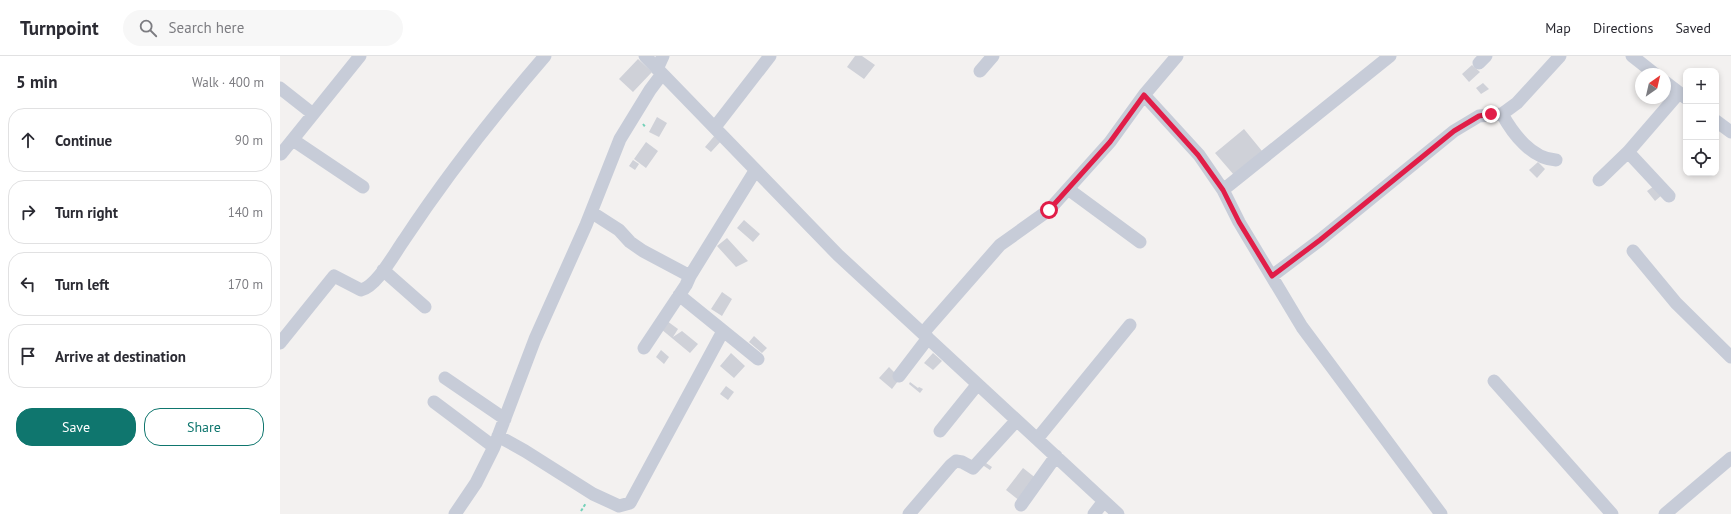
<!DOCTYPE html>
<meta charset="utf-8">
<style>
:root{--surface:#fff;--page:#f7f7f7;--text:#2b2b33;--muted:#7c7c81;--line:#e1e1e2;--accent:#0f766e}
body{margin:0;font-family:"PT Sans",sans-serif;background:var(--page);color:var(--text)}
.controls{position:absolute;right:12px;top:12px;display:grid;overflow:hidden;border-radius:8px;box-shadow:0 2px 6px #0003}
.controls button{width:36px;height:36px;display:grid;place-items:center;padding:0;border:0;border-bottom:1px solid var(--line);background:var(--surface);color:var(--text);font:20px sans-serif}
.compass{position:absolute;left:1355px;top:12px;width:36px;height:36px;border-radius:50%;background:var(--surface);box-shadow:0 2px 6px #0003;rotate:34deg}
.stop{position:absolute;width:12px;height:12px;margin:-9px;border:3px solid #e11d48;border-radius:50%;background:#fff}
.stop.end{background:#e11d48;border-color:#fff;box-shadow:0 1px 4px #0008}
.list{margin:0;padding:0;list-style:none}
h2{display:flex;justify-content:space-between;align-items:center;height:52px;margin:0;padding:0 16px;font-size:17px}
h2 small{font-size:13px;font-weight:400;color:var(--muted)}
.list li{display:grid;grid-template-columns:26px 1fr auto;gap:12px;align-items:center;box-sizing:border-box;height:64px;margin:0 8px 8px;padding:0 8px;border:1px solid var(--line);border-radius:16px}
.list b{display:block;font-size:15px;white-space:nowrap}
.list em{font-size:13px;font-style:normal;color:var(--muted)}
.actions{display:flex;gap:8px;padding:12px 16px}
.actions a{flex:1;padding:9px 0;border:1px solid var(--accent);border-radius:16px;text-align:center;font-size:14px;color:var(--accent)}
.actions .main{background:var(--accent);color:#fff}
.icon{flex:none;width:22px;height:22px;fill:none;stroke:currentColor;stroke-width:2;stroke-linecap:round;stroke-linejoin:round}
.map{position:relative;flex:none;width:1451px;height:458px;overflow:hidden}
header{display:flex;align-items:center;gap:24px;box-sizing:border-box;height:56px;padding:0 20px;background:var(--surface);border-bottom:1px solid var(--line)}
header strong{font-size:19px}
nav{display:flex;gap:22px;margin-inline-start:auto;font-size:14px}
.search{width:280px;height:36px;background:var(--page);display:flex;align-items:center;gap:10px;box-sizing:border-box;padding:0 14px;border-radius:22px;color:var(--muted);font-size:15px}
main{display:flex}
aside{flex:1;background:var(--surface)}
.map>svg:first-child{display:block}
</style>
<header>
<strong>Turnpoint</strong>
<div class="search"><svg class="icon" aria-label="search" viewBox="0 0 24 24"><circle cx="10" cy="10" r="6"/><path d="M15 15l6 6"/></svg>Search here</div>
<nav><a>Map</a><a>Directions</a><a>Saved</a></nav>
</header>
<main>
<aside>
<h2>5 min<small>Walk · 400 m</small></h2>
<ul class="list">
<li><svg class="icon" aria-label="ahead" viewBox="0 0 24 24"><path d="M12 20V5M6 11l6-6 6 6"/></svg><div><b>Continue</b></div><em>90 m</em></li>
<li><svg class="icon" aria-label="right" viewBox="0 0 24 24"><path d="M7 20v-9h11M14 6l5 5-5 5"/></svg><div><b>Turn right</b></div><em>140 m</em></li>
<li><svg class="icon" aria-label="left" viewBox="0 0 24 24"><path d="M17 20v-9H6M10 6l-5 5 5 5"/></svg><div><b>Turn left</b></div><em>170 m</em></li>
<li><svg class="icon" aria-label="arrive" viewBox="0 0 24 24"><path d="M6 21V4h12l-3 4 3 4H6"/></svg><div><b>Arrive at destination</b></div></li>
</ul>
<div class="actions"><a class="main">Save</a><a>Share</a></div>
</aside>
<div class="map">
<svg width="1451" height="458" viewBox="0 0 1451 458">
<rect width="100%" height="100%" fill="#f3f1f0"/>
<path fill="#cfd1d8" d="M575 0H582L595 9 584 23 567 11Z
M358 3 372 16 353 36 339 23Z
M1192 9 1200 16 1189 26 1182 18Z
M1203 27 1209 33 1201 38 1196 32Z
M377 61 387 67 379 81 369 76Z
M964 73 982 95 954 119 935 97Z
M436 78 443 83 431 96 425 91Z
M366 86 378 95 366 112 354 103Z
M353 104 359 108 355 114 349 110Z
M1258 106 1265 113 1257 122 1249 114Z
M1374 130 1382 139 1375 145 1367 135Z
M464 164 480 178 473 186 457 172Z
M447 182 468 205 456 211 437 190Z
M442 236 452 243 442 260 431 253Z
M387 265 398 273 393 281 402 275 418 288 410 297 381 273Z
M474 280 487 292 482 297 469 286Z
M381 294 389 301 384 308 376 301Z
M451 297 465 310 454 322 440 310Z
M653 297 662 305 653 314 644 307Z
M609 311 615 317 613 320 618 325 612 333 599 322Z
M630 326 638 332 639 331 643 333 640 337 629 328Z
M446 330 454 336 448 344 440 338Z
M703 405 712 411 710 414 701 408Z
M743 412 757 423 740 445 726 434Z"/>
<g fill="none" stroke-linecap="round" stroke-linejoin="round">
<path stroke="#74d1b9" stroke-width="2" stroke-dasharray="3 2" stroke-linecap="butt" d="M363 68 366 72
M301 455 306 447"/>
<path stroke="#c7ccd8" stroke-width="13" d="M365 0 558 199 838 458
M1352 0 1375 18
M1199 7 1206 0
M377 13 383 0
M700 15 713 0
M1385 26 1406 42
M0 32 33 58
M864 39 919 99 943 134 959 166 1022 271 1161 458
M1222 58C1233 78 1252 103 1276 104
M1436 65 1451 76
M435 71 490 0
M13 84 83 131
M1348 96 1389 140
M1 98 80 0
M1319 124 1348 96 1399 37
M788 133 860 186
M943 134 1110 0
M311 156 339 174 350 186 363 195 410 220
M1353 195 1396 247 1451 301
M103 214 145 251
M992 220 1040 184 1174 75 1199 60 1222 58 1237 47 1280 0
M399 239 478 303
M643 277 720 189 769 154 830 86 864 39 897 0
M0 287 54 220 81 234C97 230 114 198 124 184 167 119 214 59 265 0
M364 292 406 229 410 220 475 115
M619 320 648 282
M165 322 225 363
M1214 325 1332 458
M154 346 214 391
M660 375 697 329
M218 380 245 395 313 438 339 450 350 447 443 275
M757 383 850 269
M741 449 776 400
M175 458 196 427 214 391 255 283 306 169 340 83 370 34 382 18
M629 458 671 409 676 405 682 406 693 412 736 365
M814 458 824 445
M1385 458 1451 402"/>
</g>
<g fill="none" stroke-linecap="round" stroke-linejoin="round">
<path stroke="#e11d48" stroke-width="5" d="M769 154 830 86 864 39 918 99 943 134 959 166 992 220 1040 184 1174 75 1199 60 1211 58"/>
</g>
</svg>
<div class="controls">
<button>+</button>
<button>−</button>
<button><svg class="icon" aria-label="locate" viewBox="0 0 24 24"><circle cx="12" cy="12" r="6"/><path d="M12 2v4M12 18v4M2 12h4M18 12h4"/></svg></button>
</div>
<svg class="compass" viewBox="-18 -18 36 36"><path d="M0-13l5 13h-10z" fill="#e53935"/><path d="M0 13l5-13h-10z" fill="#7c7c81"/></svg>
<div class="stop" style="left:769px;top:154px"></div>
<div class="stop end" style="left:1211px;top:58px"></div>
</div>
</main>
